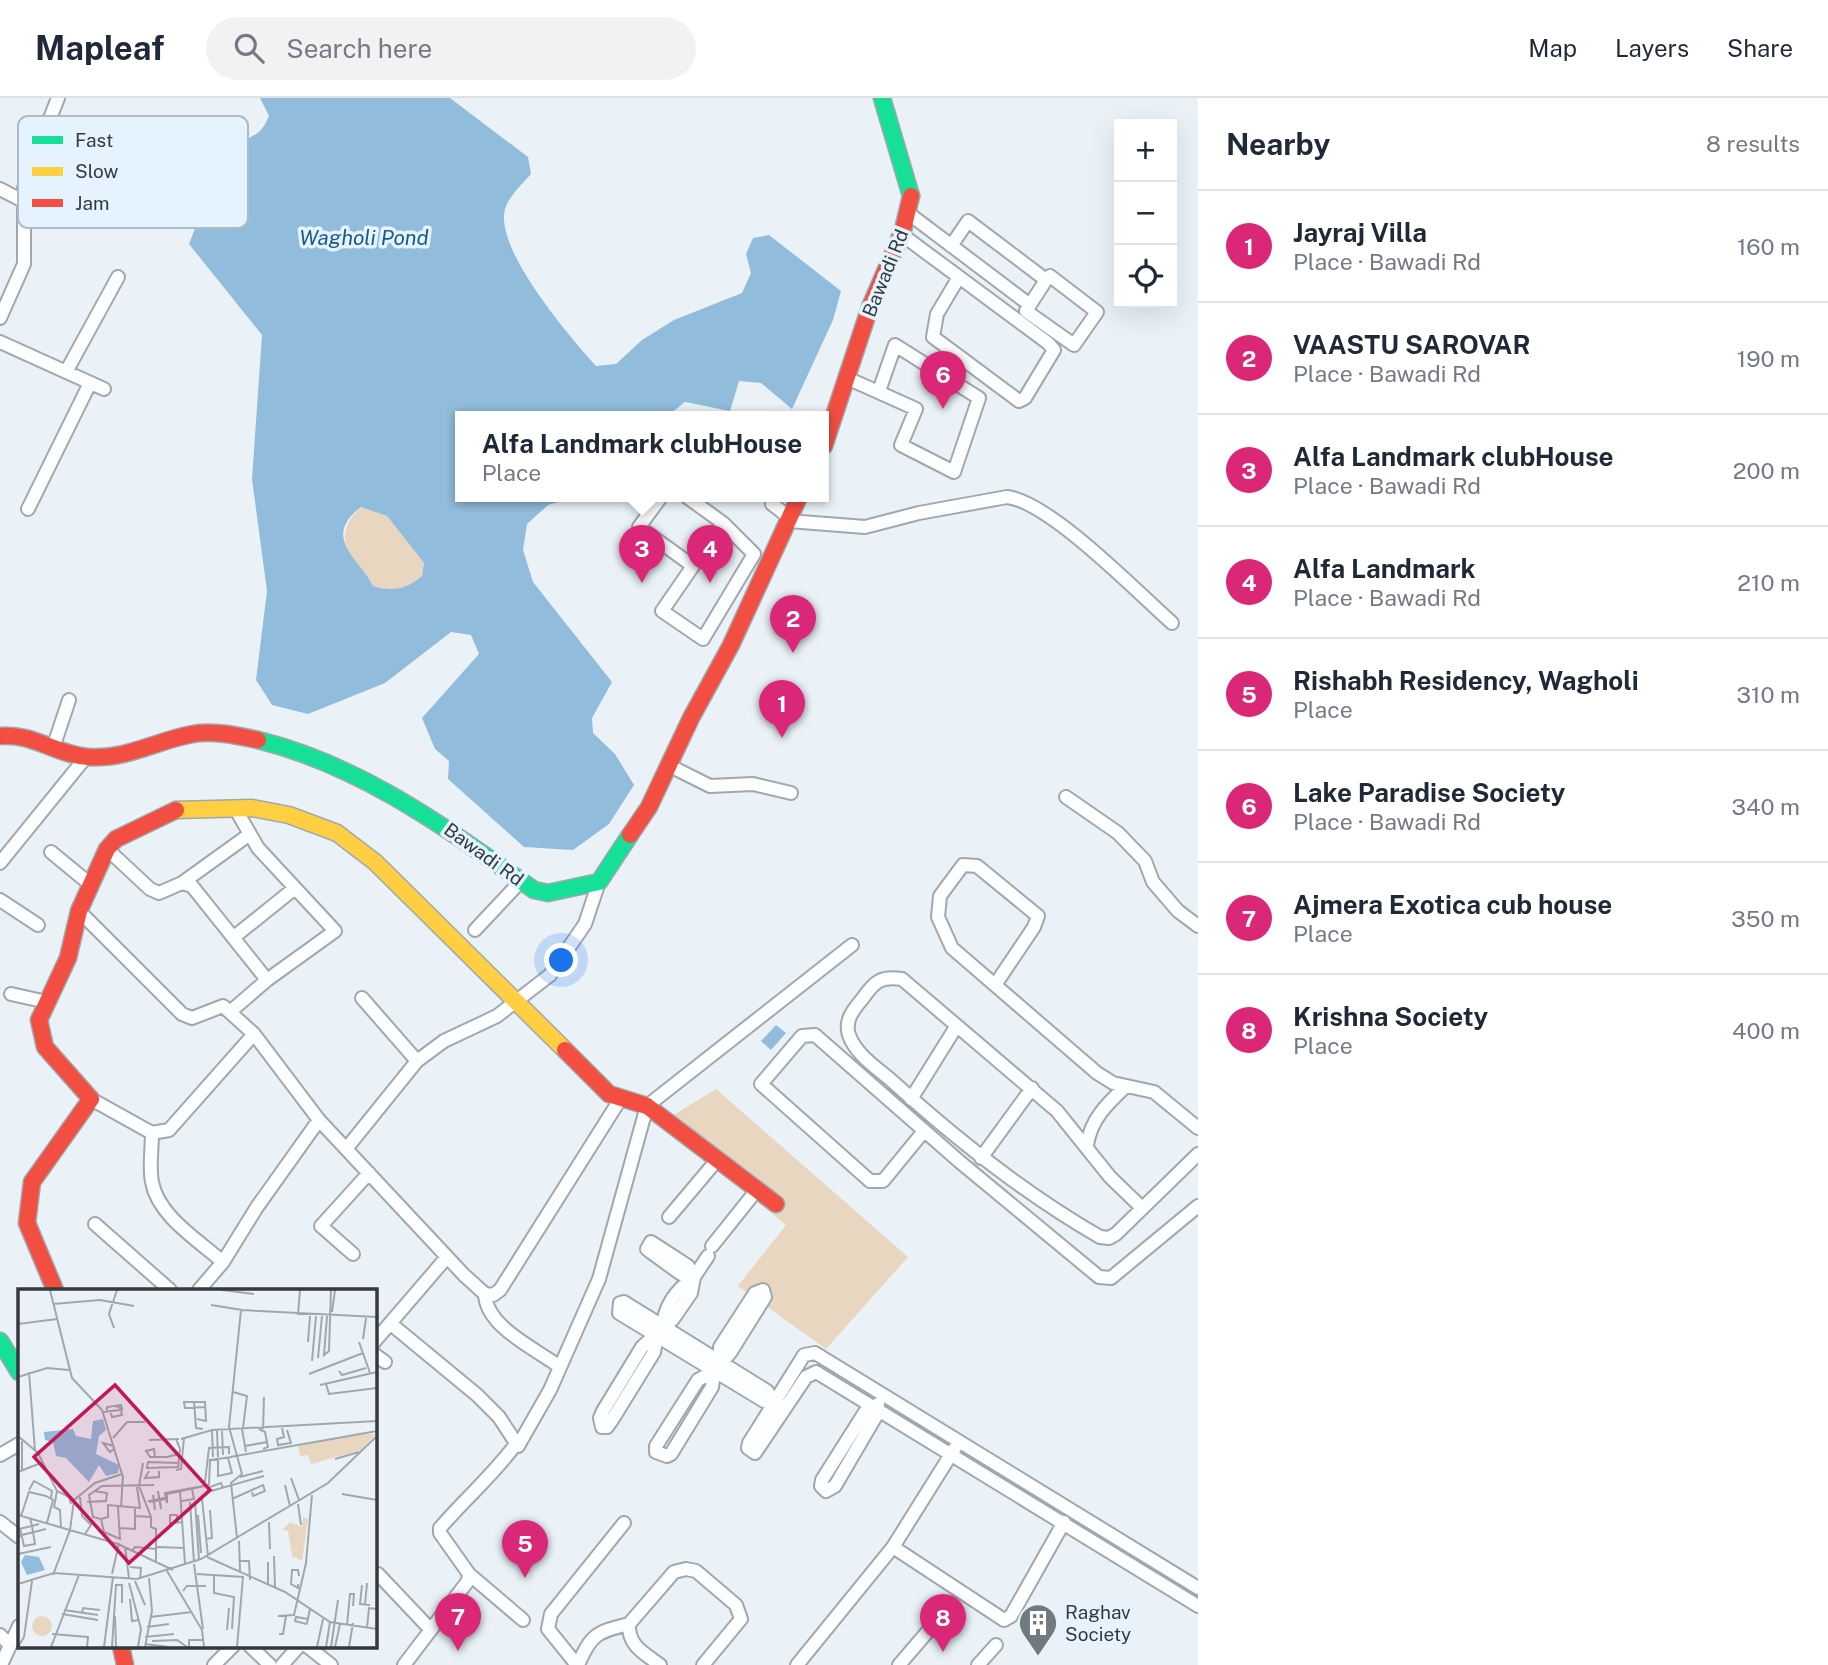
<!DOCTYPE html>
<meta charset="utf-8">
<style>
:root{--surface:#fff;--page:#f2f2f3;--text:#1f2937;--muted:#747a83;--line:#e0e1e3;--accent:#db2777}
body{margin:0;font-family:"Public Sans",sans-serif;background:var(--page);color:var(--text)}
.controls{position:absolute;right:21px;top:21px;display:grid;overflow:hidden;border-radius:0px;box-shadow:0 7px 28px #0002}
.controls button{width:63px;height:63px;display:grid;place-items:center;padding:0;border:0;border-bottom:2px solid var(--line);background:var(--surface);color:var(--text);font:35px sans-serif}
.you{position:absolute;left:562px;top:863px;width:24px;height:24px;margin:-18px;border:5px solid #fff;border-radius:50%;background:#1a73e8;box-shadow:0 0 0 10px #1a73e833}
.badge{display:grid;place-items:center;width:46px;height:46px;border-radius:50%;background:var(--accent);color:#fff;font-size:23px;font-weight:700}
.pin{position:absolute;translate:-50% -58px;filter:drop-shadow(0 2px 4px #0008)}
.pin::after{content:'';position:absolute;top:37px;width:24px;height:21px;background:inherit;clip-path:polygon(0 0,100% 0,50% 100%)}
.popup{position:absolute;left:455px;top:313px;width:374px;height:91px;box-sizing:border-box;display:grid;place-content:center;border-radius:0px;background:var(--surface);filter:drop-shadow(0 2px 5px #0005);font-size:23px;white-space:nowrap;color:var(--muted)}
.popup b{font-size:26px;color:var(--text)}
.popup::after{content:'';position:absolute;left:50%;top:100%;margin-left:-14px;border:14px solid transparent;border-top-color:var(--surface)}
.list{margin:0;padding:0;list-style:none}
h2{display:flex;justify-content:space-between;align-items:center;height:91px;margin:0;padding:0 28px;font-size:30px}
h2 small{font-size:23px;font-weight:400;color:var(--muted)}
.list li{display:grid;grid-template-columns:46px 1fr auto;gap:21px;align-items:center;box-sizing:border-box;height:112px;padding:0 28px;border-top:2px solid var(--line)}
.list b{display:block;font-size:26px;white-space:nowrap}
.list p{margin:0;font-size:23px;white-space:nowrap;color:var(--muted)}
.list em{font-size:23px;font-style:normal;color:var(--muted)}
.icon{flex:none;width:38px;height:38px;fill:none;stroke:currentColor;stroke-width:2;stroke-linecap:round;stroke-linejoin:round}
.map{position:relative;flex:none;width:1198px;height:1567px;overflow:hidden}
header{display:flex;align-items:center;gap:42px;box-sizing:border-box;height:98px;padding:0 35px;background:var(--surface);border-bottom:2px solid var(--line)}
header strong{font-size:33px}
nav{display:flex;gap:38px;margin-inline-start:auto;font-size:24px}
.search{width:490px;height:63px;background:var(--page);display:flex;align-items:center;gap:18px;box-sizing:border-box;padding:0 24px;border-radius:38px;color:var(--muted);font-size:26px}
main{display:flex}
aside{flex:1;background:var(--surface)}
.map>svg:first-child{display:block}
</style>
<header>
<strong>Mapleaf</strong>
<div class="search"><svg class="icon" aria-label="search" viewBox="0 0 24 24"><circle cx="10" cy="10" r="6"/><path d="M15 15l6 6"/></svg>Search here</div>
<nav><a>Map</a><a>Layers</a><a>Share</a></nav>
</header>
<main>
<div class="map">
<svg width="1198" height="1567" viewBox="0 0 1198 1567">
<rect width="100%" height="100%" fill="#eaf2f8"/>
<path fill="#e9d6c0" d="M362 409 387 418 424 465 422 478C407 491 392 494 373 488 369 479 362 475 356 467 339 447 342 424 362 409Z
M716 991 908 1159 826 1251 738 1188 786 1127 662 1024Z"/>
<path fill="#91bcdb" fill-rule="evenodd" d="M260 0H450L528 59 531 76C522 86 509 98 505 111 494 151 570 239 596 268L616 266 642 242 674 222 742 195 751 175 746 156 753 140 769 137 841 193 833 222 792 311 761 285 739 283 730 313 685 304 666 319H460V399H575L548 407 527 426 523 452 533 484 612 584 592 620 593 635 615 656 634 687 609 726 573 752 524 749 448 681 449 663 435 651 422 620 479 556 471 537 451 534 385 585 308 616 272 607 256 582 267 493 252 381 262 237 189 146C202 114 213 78 235 51 248 35 259 43 269 18ZM361 409 387 418 424 465 422 478C407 491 392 494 373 488 361 462 320 440 361 409Z
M776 927 786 935 771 952 761 943Z"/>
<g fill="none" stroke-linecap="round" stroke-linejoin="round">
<g stroke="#a1a8ac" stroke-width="16">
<path id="street" d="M0 91 25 104
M908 115 1030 207
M901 136 1048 245 1054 252 1025 300 1019 303 933 239 937 216 959 179
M951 148 968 123 1046 182 1050 178 1097 214 1074 247 1026 213 1046 182
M0 220 24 166V90L27 79 58 0
M0 244 104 291
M66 274 118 179
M847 280 916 311 901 347 954 374 979 300 895 247 879 293
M661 399 639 429 693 468 662 513 703 541 754 456 723 425 687 399
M776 399 772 406 790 420
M28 411 90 285
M789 423 865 429 919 415 1007 399C1050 404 1137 494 1172 525
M693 468 723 425
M54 647 69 602
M670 668 710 688 753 686 791 695
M1066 699 1118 735 1145 763 1153 784 1178 813 1198 828
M107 751 150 791 159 795 182 785 192 788 267 882 335 833 258 750 235 710
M51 754 91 787
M0 765 86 659
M182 785 250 736
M0 802 38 827
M79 813 182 916 192 920 223 908 254 936
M475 832 521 783
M234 839 295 790
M995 887 1034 829 1038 818 977 768 963 767 940 798 938 819 952 850 1097 975 1113 985 1154 994 1198 1030
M11 896 47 904
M362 900 417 963
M231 913 267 882
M91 1001 152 1035 169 1032 254 936 319 1022 464 1177 485 1196 493 1197 500 1192 621 1000
M911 1001 956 929
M924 1033 883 1083H870L761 986 802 938 815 937 960 1064 1099 1179 1111 1180 1198 1108
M152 1035C152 1051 149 1069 152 1084 158 1118 198 1142 223 1164
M1087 1048C1090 1022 1107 1006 1125 989
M346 1051 417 963 444 943 497 918 550 877 585 826 599 784
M981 1060 1032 990
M1141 1109 1110 1079 1057 1013 902 881C881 878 875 883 863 900 854 911 844 922 849 937 856 957 877 970 892 983 956 1041 1025 1096 1100 1139L1109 1140 1116 1136 1198 1056
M669 1119 717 1062
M95 1126 170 1192
M651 1144 688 1168 694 1179 681 1176 652 1155 647 1151Z
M712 1148 756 1093
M353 1156 321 1128 369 1075
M694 1179 708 1158
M199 1192 223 1164 257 1109 319 1022
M485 1196C486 1229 536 1251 560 1269
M391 1226 477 1297 499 1319 518 1348 550 1292 599 1181 647 1008 852 847
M657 1238 654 1254 612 1322 607 1329H602L600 1320 603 1313 642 1249 673 1221 691 1195 694 1179C676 1192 664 1207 663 1229
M374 1244 447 1159
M374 1256 385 1264
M714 1273 698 1282 656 1348V1354L667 1358 671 1356 712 1289 714 1273 730 1255 765 1199 763 1192 755 1195 720 1249V1264
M774 1304 767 1293 624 1204 620 1205 619 1215 764 1303 779 1307
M876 1310 865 1314 822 1382 821 1388 826 1393 835 1388 876 1318 878 1306
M0 1357 19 1346
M0 1424 19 1439
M893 1449 1004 1522 1011 1518 1064 1424
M378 1476 430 1531
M469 1476 523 1522
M1198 1490 815 1255 804 1257 749 1345 748 1350 755 1355 806 1279 816 1274 1198 1508
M0 1537 10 1547
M250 1548 270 1567
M307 1548 331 1567
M1 1567 19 1528
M214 1567 233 1548
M282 1567 299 1548
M404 1567 468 1483 469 1476 440 1435V1430C465 1401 493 1377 516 1346
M577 1567 548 1531 551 1516 624 1425
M578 1567C591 1536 597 1534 629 1526
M660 1567C644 1555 628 1548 629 1526L674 1474 686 1471 696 1473 736 1507 741 1521 703 1567
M797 1567 893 1449 955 1350
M899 1567 947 1511
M978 1567 996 1547"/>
</g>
<g stroke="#a1a8ac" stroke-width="19">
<path id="fast" d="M882 0 911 98
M258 642C363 668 447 731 534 792L548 795 599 784 630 737
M0 1243 19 1274"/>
</g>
<g stroke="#a1a8ac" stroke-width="19">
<path id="slow" d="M176 712 252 710 289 717 337 735 375 764 565 952"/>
</g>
<g stroke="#a1a8ac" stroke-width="19">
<path id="jam" d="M824 348 870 209 903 132 911 98
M0 638C33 635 57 657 88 659 126 662 158 642 193 636 213 632 239 638 258 642
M630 737 649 709 691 620 731 547 799 399
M565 952 609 996 647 1008 776 1106
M55 1192 27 1125 32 1084 91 1001 45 949 39 922 68 860 79 813 107 751 116 741 176 712
M121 1548 125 1567"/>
</g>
<use href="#street" stroke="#fcfdfe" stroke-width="12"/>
<use href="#fast" stroke="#16e098" stroke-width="16"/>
<use href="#slow" stroke="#ffcf43" stroke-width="16"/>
<use href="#jam" stroke="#f24e42" stroke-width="16"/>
</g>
<defs>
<g id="building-pin" transform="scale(2.0125)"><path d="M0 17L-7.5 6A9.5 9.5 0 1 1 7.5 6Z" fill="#737a7e" stroke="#e4f3fe"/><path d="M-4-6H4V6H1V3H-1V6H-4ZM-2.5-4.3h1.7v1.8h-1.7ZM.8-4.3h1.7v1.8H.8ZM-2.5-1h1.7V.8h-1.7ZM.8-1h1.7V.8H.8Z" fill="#fff"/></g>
</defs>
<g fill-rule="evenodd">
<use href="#building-pin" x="1038" y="1525"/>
</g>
<g text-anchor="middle" stroke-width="7" stroke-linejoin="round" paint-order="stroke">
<g font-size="19" fill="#33393d" stroke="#e4f3fe">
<text transform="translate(885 175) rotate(-68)" y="7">Bawadi Rd</text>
<text transform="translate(484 756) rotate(36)" y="7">Bawadi Rd</text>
</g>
<g font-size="19" fill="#33393d" stroke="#e4f3fe" text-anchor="start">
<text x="1065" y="1521">Raghav<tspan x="1065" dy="22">Society</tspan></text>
</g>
<g font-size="21" font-style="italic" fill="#195b83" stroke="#e4f3fe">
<text x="364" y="147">Wagholi Pond</text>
</g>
</g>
<g transform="translate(18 1191)">
<rect width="359" height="359" fill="#eaf2f8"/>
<path d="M341 145H358L343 161 293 175 290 166 282 167 280 156ZM285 228 290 230 284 272 274 267 270 242 264 241 272 233 284 238ZM14 337a10 10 0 1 1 20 0a10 10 0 1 1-20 0Z" fill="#e9d6c0"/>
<path d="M85 130 88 141 81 147 78 165 101 176 100 184 88 187 81 176 71 193 48 169 38 167 35 153 27 151 26 143 55 140 58 147 73 150 75 132ZM7 266 21 268 27 281 9 286 3 273Z" fill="#91bcdb"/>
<path fill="none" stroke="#a1a8ad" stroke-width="2" d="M32 1 54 89 84 121 104 185 77 194 56 211 52 241M204 1 236 5M35 15 82 11 116 17M193 16 224 21M314 23 317 1M280 26 282 1M309 27 306 66 311 62 313 1M0 35 39 30M96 39 91 25 99 1M345 50 348 29M290 53 292 27M341 53 352 84M300 69 304 27M294 72 298 27M321 82 324 86 348 79M11 83 17 162M291 85 345 64M0 88 29 79 51 81M308 95 311 105 359 99M302 96 359 83M215 103 229 107 225 139M176 113 178 139 185 140M89 121V118L103 116 104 120 98 117M85 123 102 121H103L104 126 94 128 92 122M179 130 188 132 187 113H166L167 119 187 118M264 139 266 148 259 150 260 156 273 154 269 141M224 140 228 163M241 140 247 143 250 158 245 160M245 140 246 108M194 142 195 168M199 142 200 168M204 142 205 166M0 147 20 164 39 202 51 208 53 215M95 149 109 133H127M158 150 162 160 160 178 129 179 130 173 160 174M163 150 194 141 359 132M131 151 161 150M96 157 85 154 92 163 96 160M227 157 249 153M137 168 136 160 128 162 132 168H149L161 165M212 168 359 142M200 170V187L214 184 210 169M317 170 341 163M158 181 163 180 166 149M4 182V152M131 182 127 189 141 188V182M0 183 23 174M222 188 245 182M273 189 281 211M187 193 191 159 211 158V165M191 196 192 171 214 168M267 196 272 217M11 201 16 192 34 202 33 209M162 201 167 275M39 202 36 218 42 221 43 238M192 202V198L203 194 205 199M193 202 246 187M324 205 359 211M62 208 64 227 73 236 67 245M148 209 147 204 191 196 149 205V214L148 209H146L131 212 132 213 147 210 148 209H149M141 210 140 202 143 220 142 211M184 210 190 267M214 210 245 196 247 202 235 207 234 203M136 211 135 206 137 221 136 212M164 212 176 210 174 200M177 212 181 271M69 213 88 212 89 204 76 202M172 213 176 273M280 215 283 236M100 218 102 250 86 243 83 230 75 228 71 206 84 197 136 196M103 218 105 186M0 226 100 255 155 281M180 226 183 264M3 227 11 203 28 207 35 211 29 234M117 227 133 228 121 197 125 174M133 228V238L138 240V273M83 230 90 228V216L122 219 119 198M251 233 252 260M159 234V226H152V234H153L165 233M2 239 6 257 17 255 14 237 21 235M102 239 117 240V219M1 240 14 237 12 229M0 247 28 240M219 249 213 194 224 185 211 138 223 21 359 28M188 250 194 249 192 221M221 252 222 282M107 258 111 289M139 258 166 259M114 262 117 258 139 260M0 265 33 258M256 267 257 298M189 268 267 303 312 333 359 340M222 272H231L232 291M176 275 185 340M112 278 123 279 122 290M149 282 184 341 186 358M94 285 101 254M179 285 225 288 219 358M35 286 52 241M196 286V304L216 308 214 340M117 292 127 316M111 294 123 340 120 358M0 295 36 284 119 290 183 270 310 194 359 147M280 295V299L273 295 274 281H280L281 287M250 296V273M344 296 342 315 352 316M165 302 169 297H188M112 310 114 332 121 331M347 316 349 294M46 321 80 326M64 324 65 319 82 321M44 325 80 331M97 327 98 358M260 327 276 326 288 274 294 206M132 328 174 323M290 330 278 328 277 332 288 335 289 334 292 320M329 336 332 305H336L335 317M129 338 151 335M349 339 351 319 359 320M209 341 211 319M34 345 70 348 69 358M261 345H265L268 327M127 348 156 345M134 352 159 351 169 358M127 355 151 358M0 358 6 348 14 292M33 358 61 286M86 358 95 288M94 358 98 296H104V314M127 358 134 322 131 289M171 358V351H186M299 358 305 330M308 358 312 333M313 358 320 311M317 358 322 335M331 358 335 334"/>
<path fill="#c2185b" fill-opacity="0.15" stroke="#c2185b" stroke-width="3.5" d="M97 96 192 201 111 274 16 168Z"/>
<rect width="359" height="359" fill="none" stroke="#33393d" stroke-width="3.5"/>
</g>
<rect x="18" y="18" width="230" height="112" rx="10" fill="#e4f3fe" stroke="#afbbc4" stroke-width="2"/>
<rect x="32" y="38" width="31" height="8" fill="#16e098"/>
<rect x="32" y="69" width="31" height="9" fill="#ffcf43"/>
<rect x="32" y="101" width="31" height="8" fill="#f24e42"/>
<g font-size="19" fill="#33393d">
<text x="75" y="49">Fast</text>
<text x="75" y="80">Slow</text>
<text x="75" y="112">Jam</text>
</g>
</svg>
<div class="controls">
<button>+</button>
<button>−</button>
<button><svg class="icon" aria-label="locate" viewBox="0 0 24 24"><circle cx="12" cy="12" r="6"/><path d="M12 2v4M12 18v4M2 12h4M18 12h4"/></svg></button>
</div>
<div class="you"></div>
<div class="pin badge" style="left:782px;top:640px">1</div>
<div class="pin badge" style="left:793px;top:555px">2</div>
<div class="pin badge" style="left:642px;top:485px">3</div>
<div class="popup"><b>Alfa Landmark clubHouse</b>Place</div>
<div class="pin badge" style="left:710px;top:485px">4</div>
<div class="pin badge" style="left:525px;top:1480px">5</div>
<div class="pin badge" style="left:943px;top:311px">6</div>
<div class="pin badge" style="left:458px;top:1553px">7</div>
<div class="pin badge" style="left:943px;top:1554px">8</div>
</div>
<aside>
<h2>Nearby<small>8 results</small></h2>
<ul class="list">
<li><span class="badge">1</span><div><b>Jayraj Villa</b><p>Place · Bawadi Rd</p></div><em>160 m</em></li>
<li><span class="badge">2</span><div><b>VAASTU SAROVAR</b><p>Place · Bawadi Rd</p></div><em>190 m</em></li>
<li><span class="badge">3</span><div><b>Alfa Landmark clubHouse</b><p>Place · Bawadi Rd</p></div><em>200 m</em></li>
<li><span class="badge">4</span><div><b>Alfa Landmark</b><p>Place · Bawadi Rd</p></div><em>210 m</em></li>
<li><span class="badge">5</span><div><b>Rishabh Residency, Wagholi</b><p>Place</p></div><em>310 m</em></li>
<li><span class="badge">6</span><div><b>Lake Paradise Society</b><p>Place · Bawadi Rd</p></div><em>340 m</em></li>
<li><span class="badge">7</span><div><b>Ajmera Exotica cub house</b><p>Place</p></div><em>350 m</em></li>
<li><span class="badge">8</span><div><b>Krishna Society</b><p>Place</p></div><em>400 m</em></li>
</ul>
</aside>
</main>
